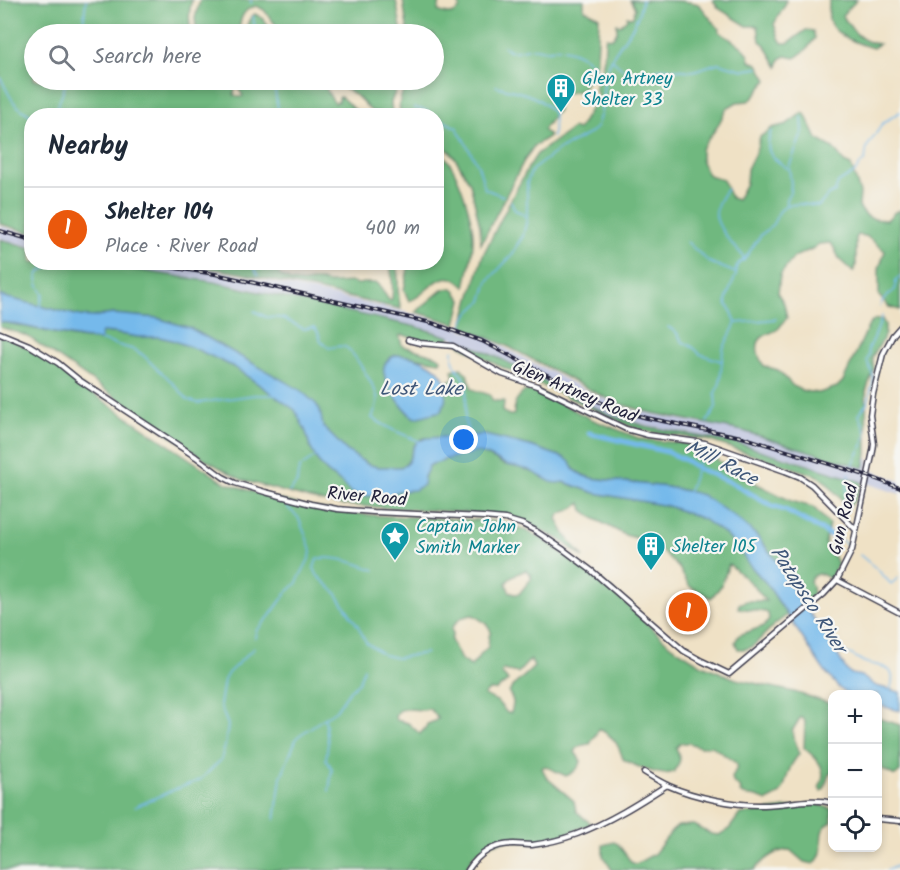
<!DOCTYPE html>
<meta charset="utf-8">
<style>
:root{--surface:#fff;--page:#f2f2f3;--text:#1f2937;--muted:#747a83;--line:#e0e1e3;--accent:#ea580c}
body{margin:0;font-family:Kalam,sans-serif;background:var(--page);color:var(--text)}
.controls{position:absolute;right:18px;bottom:18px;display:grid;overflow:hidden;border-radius:12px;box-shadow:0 3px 9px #0003}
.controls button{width:54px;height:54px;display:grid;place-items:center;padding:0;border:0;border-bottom:2px solid var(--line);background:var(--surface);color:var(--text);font:30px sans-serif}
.you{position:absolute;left:464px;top:440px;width:21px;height:21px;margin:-15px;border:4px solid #fff;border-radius:50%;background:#1a73e8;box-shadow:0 0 0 9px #1a73e833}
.badge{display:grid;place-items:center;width:39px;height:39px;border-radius:50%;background:var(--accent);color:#fff;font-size:20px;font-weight:700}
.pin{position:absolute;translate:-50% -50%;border:3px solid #fff;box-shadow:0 2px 6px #0006}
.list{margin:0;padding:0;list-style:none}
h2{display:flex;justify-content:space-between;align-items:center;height:78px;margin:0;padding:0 24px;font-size:26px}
h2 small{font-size:20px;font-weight:400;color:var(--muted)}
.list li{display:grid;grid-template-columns:39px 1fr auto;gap:18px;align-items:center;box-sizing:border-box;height:84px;padding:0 24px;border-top:2px solid var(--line)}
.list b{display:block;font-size:22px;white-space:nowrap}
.list p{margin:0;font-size:20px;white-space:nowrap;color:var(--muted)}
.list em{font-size:20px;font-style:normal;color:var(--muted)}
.icon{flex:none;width:33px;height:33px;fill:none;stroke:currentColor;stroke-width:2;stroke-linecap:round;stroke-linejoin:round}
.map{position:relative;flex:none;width:900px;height:870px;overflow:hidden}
.search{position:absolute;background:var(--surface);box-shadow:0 3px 9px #0003;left:24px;top:24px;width:420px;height:66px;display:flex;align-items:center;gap:15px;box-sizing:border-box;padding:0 21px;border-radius:33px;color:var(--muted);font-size:22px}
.panel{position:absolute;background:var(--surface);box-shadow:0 3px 9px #0003;left:24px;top:108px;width:420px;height:162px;border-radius:24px}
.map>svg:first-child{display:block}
</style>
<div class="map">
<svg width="900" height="870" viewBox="0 0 900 870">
<rect width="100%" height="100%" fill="#f6f6f2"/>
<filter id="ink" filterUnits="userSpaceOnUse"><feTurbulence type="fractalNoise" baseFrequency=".0167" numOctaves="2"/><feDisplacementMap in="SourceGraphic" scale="12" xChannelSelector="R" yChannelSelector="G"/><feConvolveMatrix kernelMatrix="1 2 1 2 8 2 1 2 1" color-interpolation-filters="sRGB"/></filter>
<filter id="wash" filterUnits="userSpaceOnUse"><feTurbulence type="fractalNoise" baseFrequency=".008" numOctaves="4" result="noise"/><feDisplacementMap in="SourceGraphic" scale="24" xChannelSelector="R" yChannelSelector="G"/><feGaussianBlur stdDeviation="1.35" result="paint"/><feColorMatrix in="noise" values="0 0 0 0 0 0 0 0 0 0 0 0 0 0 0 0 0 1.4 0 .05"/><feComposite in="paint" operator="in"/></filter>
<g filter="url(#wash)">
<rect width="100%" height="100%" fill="#efe1c5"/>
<path fill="#bdc3de" d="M0 226 31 235V247L0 238Z
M165 262 240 275 419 315 448 324 484 337 595 395 632 410 702 424 705 416 869 459 868 469 900 481V494L785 457 722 440 646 425 615 416 589 405 479 348 430 330 237 286 94 263Z"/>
<path fill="#6fb87f" stroke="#486d5d" stroke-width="1.5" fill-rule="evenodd" d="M0 0H192C188 11 189 23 191 34H34V80H185V82L189 87 196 89 206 85 210 88 214 89 219 81H230L235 87 234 95 239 97 243 96 237 86 236 80H320C327 86 328 96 335 103L339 101V97H341L360 114V116H32L31 233 0 224Z
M200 0H396L402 34H283L264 10 257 6C242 8 239 21 239 34H197L195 18Z
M403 0H442L440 2 438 11C448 15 453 16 460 8L458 0H584V9L599 17 597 60 595 71 588 67 584 70 588 75C585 95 574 92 559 93L556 99 558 110 543 130 550 136 534 146 524 161 481 244 480 226 470 183 457 161 450 151 437 144 436 116 401 115C396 103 404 92 406 80H434V34H408Z
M630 0C644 0 688 0 698 4 707 11 710 22 720 29L719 31C729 41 749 45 750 61L758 64 767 80 754 97 749 101 737 102 727 108 717 127 701 149V159L707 173 710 176 723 180 731 198 737 200 746 183 747 169 756 151 760 137 772 128 787 124 802 113 805 114 817 139 833 148 844 162 851 165 860 193 859 207C868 220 872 219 887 220L895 212 900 210V310L889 307 879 296V269L885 251 866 236 858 235 856 238V265L853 272 840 260 833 246 830 243 819 244 812 249 794 257 780 275 778 294 784 303 787 318C784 321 781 326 778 329 774 332 769 333 764 336 753 343 758 357 764 366L778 370 793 386 803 391 819 393 837 387 843 381 869 325 874 320 882 319 885 325V333L882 341 872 357 874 369 866 391 867 454 864 468 743 431 648 412 620 404 596 393 509 347 463 327 467 309 483 255 509 203 528 168 537 154 573 128 578 130 592 106 597 101 598 96 595 89C598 79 602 69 604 58 605 51 604 44 606 37L613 38 617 31V24L620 25 627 19V16L631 17 633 16 635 8Z
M713 0H786L785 5 774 24 779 38 782 43H788L806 30 813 31 815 38 807 49 795 58 786 56 780 59 778 67 765 45 760 41 758 26H747L718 8Z
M829 0H857L842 15C851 29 861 43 879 44L873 48C859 44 833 35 829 20 828 14 829 6 829 0Z
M255 14 262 18 274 34H247C247 26 247 19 255 14Z
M332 80H400L391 102 392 115 371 111 358 97Z
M437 152C437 152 444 156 445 157 458 170 474 221 473 240 473 256 468 272 465 287 440 261 429 296 409 301L404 290 409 263 436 262C436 258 436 252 437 248 440 233 451 219 437 208Z
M0 239 31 248 32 262 91 263 214 282 417 327 450 337 448 341 420 340 403 335 399 336 401 341V343L403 346 437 356 441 359 440 362C429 362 395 348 388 360 386 365 386 374 385 380L398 400 410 415 445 402 447 382 454 378 452 370 461 368 467 374 472 389 490 395 493 401H504L503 412 509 415H513L514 414C514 403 516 398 525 391H531L547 396 591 419 641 439 700 445 712 451 718 461 731 466 744 477 759 485 791 501 813 507 829 524 825 544 838 563 830 579C822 573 815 571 810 581 815 595 814 597 802 604L779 564 757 536 746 526 720 508 691 492 667 487 591 478C585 476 578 473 574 469 570 465 569 461 565 458L530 446 485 435 426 438 421 439 414 446 409 460 406 464 401 467H377L367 464 347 451 323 427 300 390 190 328 157 318 113 314 93 317 80 316 0 296Z
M180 263H273V266L280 275 291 281 304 282 316 280 329 283 352 282 358 284 364 283H377L389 300 391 301C394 293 392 271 389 263H396C400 278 396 294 401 309L240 273Z
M453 288 462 300 456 324 416 312 443 289Z
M0 322C22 324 84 344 101 338L100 334 102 332 114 333 138 337H159L172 340 197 349 234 367 296 410 306 432 310 447 319 463 327 472 342 483 350 492 355 494 363 496H386L423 480C425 476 426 470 429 467 432 462 473 451 479 452 487 454 493 459 501 463 506 466 513 466 519 467L595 493 668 506 703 519 726 535 740 550 747 562 767 584 787 615 774 625 752 647 745 649H738L735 642 739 635 764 626 769 620 768 613 765 612 738 608 739 604 746 601H766L754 586 729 564 721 586 711 598 689 586 679 568 665 554 644 540 625 535 595 519 583 510 581 503C578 505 574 508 570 510 564 513 559 512 557 519L566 536 584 558 559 539 507 515 342 505 314 500 242 480 208 461 27 336 0 327Z
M0 336 14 340 41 356 74 381 224 482 266 496 297 504 327 510 368 515 482 520 504 522 522 529 543 539 614 592 670 645 702 665 736 679 794 692 832 704V773L829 774 824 789 821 791 819 788C829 770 818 759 804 748L805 722 803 718H800L792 731 799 754C796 758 793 762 791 766 782 785 789 792 767 801L757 797 743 795 740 793 741 789 733 782 732 778 737 767V764L712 746 700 747 689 743H681L676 748 680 759C679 763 677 770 673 772 662 778 633 765 623 759 618 743 613 736 599 729L590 744C583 745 578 745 575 752L581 761C580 768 572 774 566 776L545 766 542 768 547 778 574 801 576 811 591 824 556 838 537 843 507 840 489 845 474 855 465 870H0ZM526 570 531 575V579L519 594C510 595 508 590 506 583L512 576ZM473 615C481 620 490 624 491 633L489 636 488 647C481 652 478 660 471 666L461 660 451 640 453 633 451 629C457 620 462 616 473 615ZM531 660 534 667 512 687 509 693C515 701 513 705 511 713H507L497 701 484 695 489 690H496L508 681 506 678 501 673 503 670 518 673 528 662ZM407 709 424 710 428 709 431 710 438 718 435 721 427 724 426 727 420 734 408 723 396 720 395 716 400 710Z
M459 340 503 360 589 405 616 417 645 426 740 444 862 482C860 490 856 500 850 506L846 505 827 483 818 476 707 440 649 432 629 426 483 358 460 345Z
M878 718 900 725V772L895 776 882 769 878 760Z
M817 804 832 809V822C811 832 831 848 814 864L804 862 790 850C775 850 763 860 754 870H612L603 856V845L614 842 618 844 632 863 636 864 654 854 672 831 678 826 694 825 711 834 719 835 729 829 740 814Z"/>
<path fill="#75b9eb" stroke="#4c6e93" stroke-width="1.5" d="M0 296 80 316 93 317 113 314 157 318 190 328 300 390 316 404 320 410 323 427 347 451 367 464 377 467H401L406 465 409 460 414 446 417 442 426 438 485 435 530 446 565 458 570 462 573 469 584 476 591 478 667 487 691 492 702 495 732 515 746 526 757 536 779 564 802 604 812 616 833 647 847 671 852 674 861 676 876 686 900 692V711L878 705V694H848L839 688 823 669 767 584 747 562 740 550 726 535 703 519 668 506 595 493 564 482 557 483 551 482 529 470 507 465 489 456 477 452 446 459 441 462 432 464 429 466 424 477 423 485 415 490 399 491 386 496H363L355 494 350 492 342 483 327 472 319 463 310 447 306 432 295 410 234 367 196 349 172 340 159 337H138L114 333 102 332 100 334 101 338 99 340C66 338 33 326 0 322Z
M397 355C418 356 448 367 446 392 446 399 445 405 441 411L415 418C406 413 399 402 393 393 385 379 375 363 397 355Z"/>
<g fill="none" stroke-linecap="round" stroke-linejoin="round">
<path stroke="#75b9eb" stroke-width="1.5" d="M251 3V0
M253 16 255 29 258 34
M82 34 86 0
M504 46C513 57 524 47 535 48 540 48 545 51 550 50 557 49 552 47 559 48 573 50 588 57 596 68
M612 59 624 70 650 72 664 68 693 71 718 63 744 70 758 68
M0 77C11 97 10 104 32 116
M273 80 278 109 276 116
M496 86C518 93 539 93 554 114L553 137
M414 108 425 110 434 116
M59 116 58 105 67 80
M436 117 457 128 478 165 485 189 503 196
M771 131C764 152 770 157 787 168
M727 189C708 212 716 224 732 244 737 250 742 252 744 259
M511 201 515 210 522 213 527 219
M787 205 801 204 819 206 828 195 835 192 838 183 854 173 860 165 865 160 867 147 883 123 900 112
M687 242 709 262 736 273
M253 262 255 270 258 275
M52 263V262
M40 307 43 294 38 284 37 277 40 272 50 266
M880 307C881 301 889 294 895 290L896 280 900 276
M254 311 266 317 282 318 304 329 314 327 318 332 321 342 329 348C334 347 342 344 347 348 354 353 375 387 377 396 379 403 374 412 372 418L393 430 421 442
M736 323 776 319
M461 327 467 315 482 301 488 281 513 254 517 245 523 236 527 219V182L532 170 558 150 587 135 596 128 601 113 605 74 614 54 634 25 639 13 642 0
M668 327 676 332 683 342 694 348 700 354 721 361
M457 338 458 340
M100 340 135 350 143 355 158 370 166 376 188 400 198 403 254 395H276
M453 350V359L455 365
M456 367 467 383 465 421 469 437
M707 422 716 408 715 393 720 383 723 349 736 323 732 312 727 305 726 301 730 289 736 275V268L739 263 744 260 760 236 773 224 779 212 786 205V199L790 192 791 184 789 167 803 131 802 117
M852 467 866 437V431L859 415 861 411 868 402 874 378 867 361 869 355 868 349C875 339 878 327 882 316
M289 492 297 483C298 463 301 468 315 457
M688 493 698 465 701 451
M844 506 849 473
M841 540 848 545
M860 555 878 570 891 584 898 578
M375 570C357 564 336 555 317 559L314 568 317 575 336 593 358 626 366 642 384 655 397 658 426 653
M255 638 256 631 269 617 287 592 296 584 310 557 311 552 309 544 298 517 289 509 286 503
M834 648C839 650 846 652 852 655 856 657 860 660 864 662 878 667 900 664 890 690
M325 719 328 743 326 759 332 769 329 791
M135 807 171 791 200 780 221 760 226 742 228 725 220 705 224 680 228 673 254 648
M275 820 281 777 297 737 336 710 350 690 359 682 364 668
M887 870 900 865"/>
<path stroke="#75b9eb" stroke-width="5" d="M589 433 668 452 687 461 697 468 730 482 772 506 785 510 834 537"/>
</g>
</g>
<g filter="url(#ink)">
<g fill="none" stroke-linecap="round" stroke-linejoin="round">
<g stroke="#413f50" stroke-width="7">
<path id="street" d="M0 333 29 345 58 363 79 380 196 457 223 477 235 483 265 492 311 504 337 509 373 512 483 517 505 519 522 524 534 530 564 550 592 571 684 651 702 661 729 674 824 594 837 580 852 550 873 451 874 444 870 415 873 394 883 354 893 335 900 327
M408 340 420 343 453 346 502 374 537 386 626 429 648 435 705 443 785 471 800 477 812 485 856 530
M837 580 900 613
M644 772C652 777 660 782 669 786 694 797 736 806 764 805 787 805 810 797 832 803
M878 819 900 821
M468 870C479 853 493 844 514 844 520 844 526 845 532 845 547 843 563 839 577 834 609 822 639 803 667 785"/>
</g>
<use href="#street" stroke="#fff" stroke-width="4"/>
<g stroke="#22223b" stroke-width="4">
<path id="rail" d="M0 231 32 240
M118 262 143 266
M136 262 215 274 432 323 482 341 593 399 618 410 647 418 742 437 868 476 900 488"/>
</g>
<use href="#rail" stroke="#f6f6f2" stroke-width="1.5" stroke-dasharray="4.5" stroke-linecap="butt"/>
</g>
</g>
<defs>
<g id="building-pin" transform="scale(1.5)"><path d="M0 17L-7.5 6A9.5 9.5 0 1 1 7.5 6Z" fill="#0f9aa8" stroke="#f6f6f2"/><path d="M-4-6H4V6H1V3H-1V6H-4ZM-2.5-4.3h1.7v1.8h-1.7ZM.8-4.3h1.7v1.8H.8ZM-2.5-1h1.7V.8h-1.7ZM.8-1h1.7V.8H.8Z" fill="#fff"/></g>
<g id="sight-pin" transform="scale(1.5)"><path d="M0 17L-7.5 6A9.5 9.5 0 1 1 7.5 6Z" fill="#0f9aa8" stroke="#f6f6f2"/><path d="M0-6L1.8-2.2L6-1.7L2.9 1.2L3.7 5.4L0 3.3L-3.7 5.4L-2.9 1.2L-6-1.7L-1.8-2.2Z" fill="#fff"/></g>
</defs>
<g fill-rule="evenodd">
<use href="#building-pin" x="561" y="88"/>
<use href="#sight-pin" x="395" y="536"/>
<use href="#building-pin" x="651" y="546"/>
</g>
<g text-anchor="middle" stroke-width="4.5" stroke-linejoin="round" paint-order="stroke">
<g font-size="18" fill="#0d838f" stroke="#f6f6f2" text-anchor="start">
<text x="582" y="84">Glen Artney<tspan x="582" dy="21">Shelter 33</tspan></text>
<text x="416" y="532">Captain John<tspan x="416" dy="21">Smith Marker</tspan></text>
<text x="672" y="552">Shelter 105</text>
</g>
<g font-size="18" fill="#22223b" stroke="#f6f6f2">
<text transform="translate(575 391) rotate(23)" y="6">Glen Artney Road</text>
<text transform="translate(367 496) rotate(5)" y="6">River Road</text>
<text transform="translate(843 519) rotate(-76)" y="6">Gun Road</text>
</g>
<g font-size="20" font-style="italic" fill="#3f5779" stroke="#f6f6f2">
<text x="421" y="395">Lost Lake</text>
<text transform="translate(722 462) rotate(27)" y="7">Mill Race</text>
<text transform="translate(809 599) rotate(57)" y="7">Patapsco River</text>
</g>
</g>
</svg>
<div class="controls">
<button>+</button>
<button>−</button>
<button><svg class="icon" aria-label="locate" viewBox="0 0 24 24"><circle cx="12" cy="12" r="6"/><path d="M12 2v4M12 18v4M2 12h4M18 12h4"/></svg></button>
</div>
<div class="you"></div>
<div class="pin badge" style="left:688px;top:612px">1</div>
<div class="search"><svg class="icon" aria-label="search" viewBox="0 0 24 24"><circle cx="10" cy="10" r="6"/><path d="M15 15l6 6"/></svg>Search here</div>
<section class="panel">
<h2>Nearby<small></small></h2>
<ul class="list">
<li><span class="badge">1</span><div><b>Shelter 104</b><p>Place · River Road</p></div><em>400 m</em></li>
</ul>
</section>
</div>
